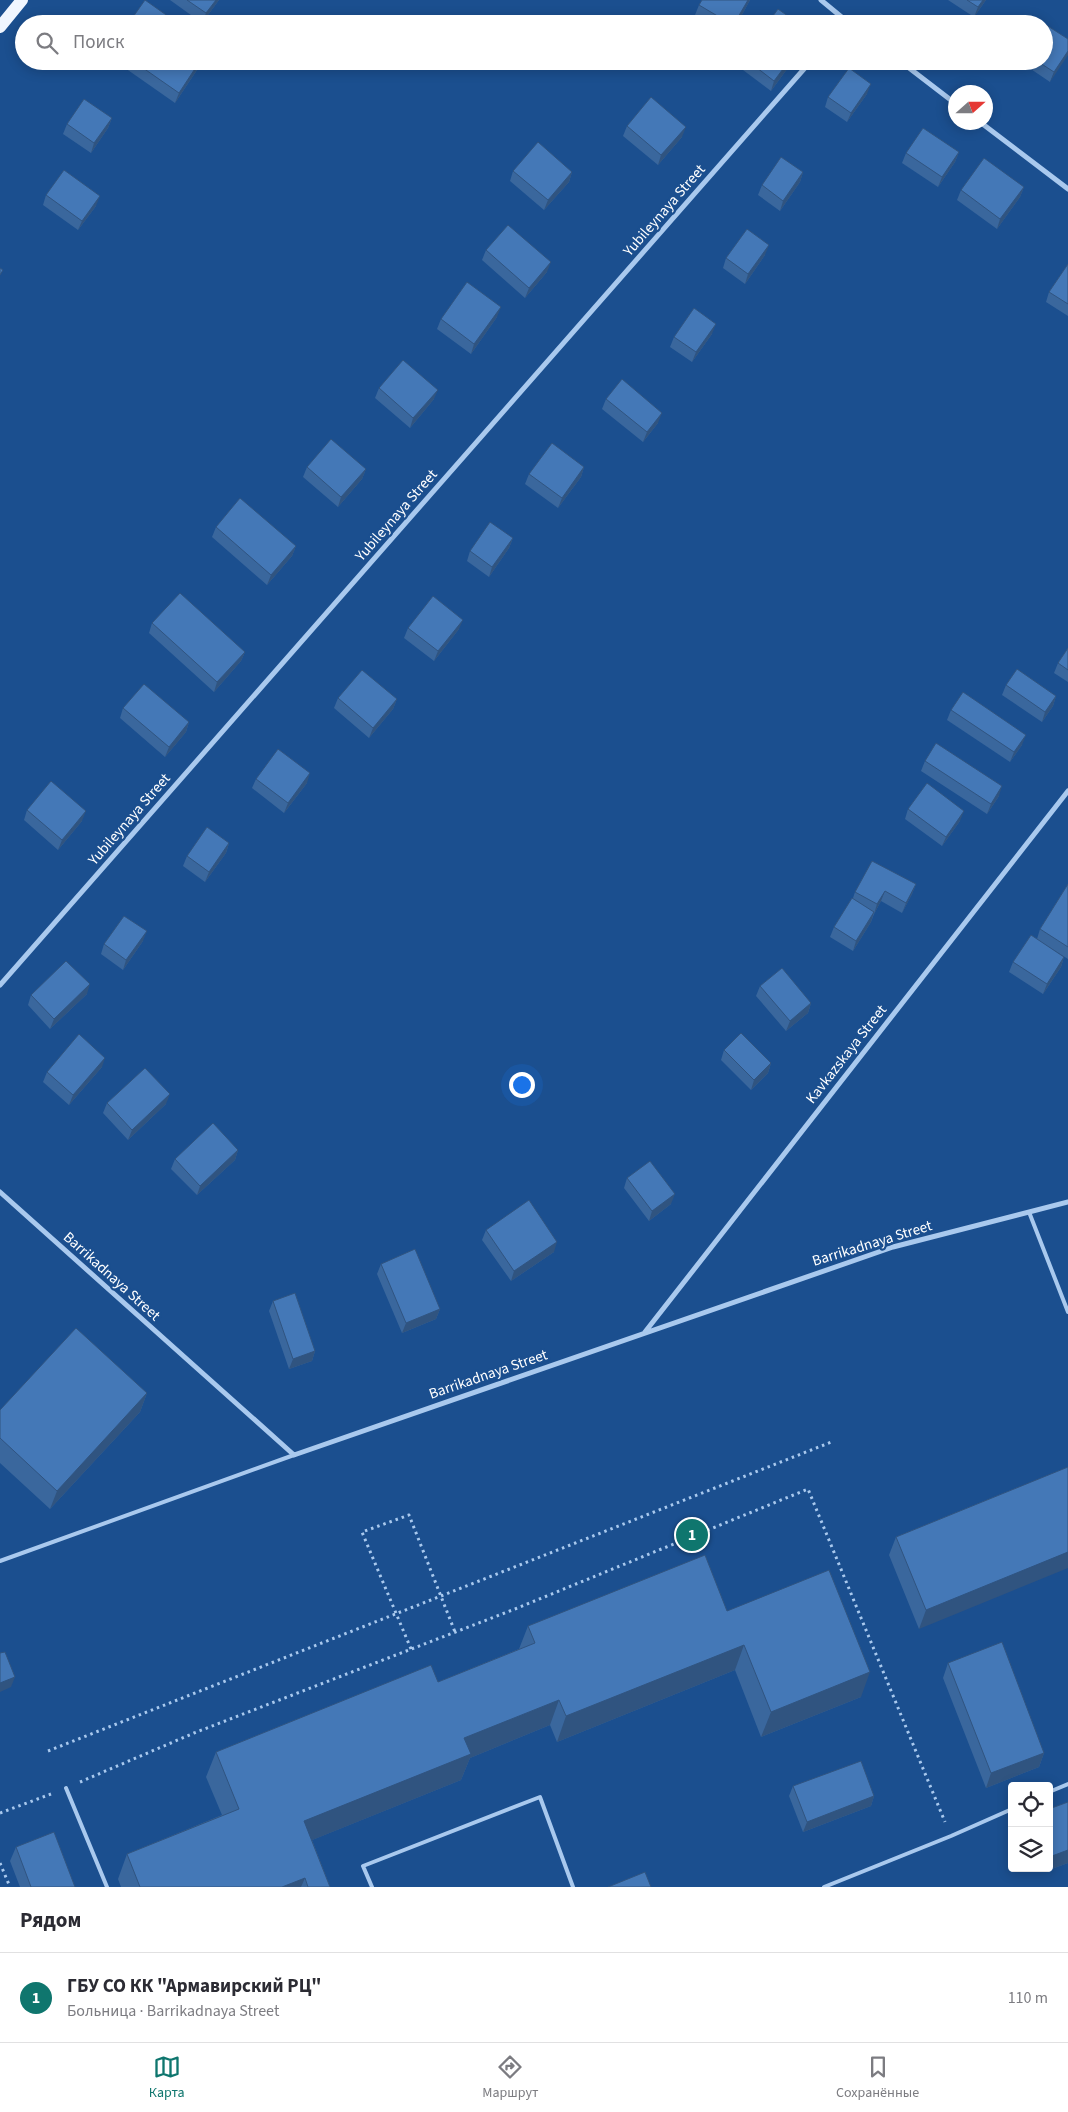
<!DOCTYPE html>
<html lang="ru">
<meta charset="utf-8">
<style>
:root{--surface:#fff;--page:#f2f2f3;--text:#2b2b33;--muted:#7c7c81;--line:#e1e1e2;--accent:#0f766e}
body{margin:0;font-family:"Source Sans 3",sans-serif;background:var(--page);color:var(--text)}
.controls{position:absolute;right:15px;bottom:15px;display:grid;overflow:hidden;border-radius:5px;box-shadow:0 2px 12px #0003}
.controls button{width:45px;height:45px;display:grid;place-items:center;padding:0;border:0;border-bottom:1px solid var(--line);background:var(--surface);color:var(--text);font:25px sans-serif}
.compass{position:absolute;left:948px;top:85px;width:45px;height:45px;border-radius:50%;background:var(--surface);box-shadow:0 2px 12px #0003;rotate:69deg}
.you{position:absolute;left:521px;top:1084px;width:18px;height:18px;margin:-12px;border:4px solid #fff;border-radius:50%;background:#1a73e8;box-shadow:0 0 0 8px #1a73e833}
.badge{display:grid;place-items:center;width:32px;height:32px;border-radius:50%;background:var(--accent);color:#fff;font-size:16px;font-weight:700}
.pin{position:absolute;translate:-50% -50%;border:2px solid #fff;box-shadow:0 1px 5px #0006}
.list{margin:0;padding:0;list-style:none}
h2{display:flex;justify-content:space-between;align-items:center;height:65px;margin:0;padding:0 20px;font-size:21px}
h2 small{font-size:16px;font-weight:400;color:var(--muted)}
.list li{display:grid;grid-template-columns:32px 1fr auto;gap:15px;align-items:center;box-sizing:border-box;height:90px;padding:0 20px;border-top:1px solid var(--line)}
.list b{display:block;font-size:19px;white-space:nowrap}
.list p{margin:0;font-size:16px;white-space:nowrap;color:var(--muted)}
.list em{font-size:16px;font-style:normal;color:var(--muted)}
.icon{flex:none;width:28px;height:28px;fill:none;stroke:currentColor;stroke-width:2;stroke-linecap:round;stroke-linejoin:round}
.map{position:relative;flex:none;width:1068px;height:1887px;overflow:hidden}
.search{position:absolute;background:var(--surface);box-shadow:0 2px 12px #0003;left:15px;right:15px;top:15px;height:55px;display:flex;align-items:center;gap:12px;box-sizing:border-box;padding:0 18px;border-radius:28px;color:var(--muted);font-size:19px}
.sheet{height:155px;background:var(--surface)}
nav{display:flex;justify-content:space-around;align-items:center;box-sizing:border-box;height:70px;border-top:1px solid var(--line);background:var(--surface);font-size:14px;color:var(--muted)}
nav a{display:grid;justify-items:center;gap:2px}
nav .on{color:var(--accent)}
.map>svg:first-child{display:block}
</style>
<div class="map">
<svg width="1068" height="1887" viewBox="0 0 1068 1887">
<rect width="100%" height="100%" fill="#1b4f8f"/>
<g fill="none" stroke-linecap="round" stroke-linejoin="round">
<path stroke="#a9c9ee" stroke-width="3" stroke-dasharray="2.5 4" stroke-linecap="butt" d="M411 1649 362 1532 409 1515 455 1632
M48 1751 834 1441
M80 1782 194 1733 515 1609 808 1489 945 1822
M0 1813 51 1794
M0 1863 10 1887"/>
<path stroke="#a9c9ee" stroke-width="4" d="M1029 1212 1068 1312
M0 1561 294 1455
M66 1788 107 1887
M1049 1792 1068 1784
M372 1887 363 1866 540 1797 573 1887
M824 1887 951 1836 1012 1809"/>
<path stroke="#a9c9ee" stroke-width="5" d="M821 0 850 24
M900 61 956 104
M980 122 1068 189
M0 985 811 61
M0 1192 294 1455 893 1247 1068 1202
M645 1332 1068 791"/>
<path stroke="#f0f6ff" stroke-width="12" d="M0 27 22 0"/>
</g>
<path fill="#3a679d" d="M170 0H219L202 23Z
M702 0H750L737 24H710L695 15 699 5Z
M948 0H986L974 17Z
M1068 39 1050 82 1019 61H1044Z
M115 61H203L175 103Z
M741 61H793L771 91 739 67Z
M867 94 847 122 825 107 828 97Z
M112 118 108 128 91 153 63 134 67 124Z
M627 126 682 137 658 165 623 136Z
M959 152 955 162 938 187 902 163 906 153Z
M513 171 572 172 569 182 544 210 510 181Z
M803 172 800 182 780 211 758 195 762 185Z
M1024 187 1020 197 997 229 957 200 961 190Z
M46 195 96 206 78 230 43 205Z
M486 250 547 272 525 298 482 260Z
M765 255 745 284 723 268 726 258Z
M1068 264V316L1046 302 1049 292Z
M497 317 471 354 437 329 441 319Z
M712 334 692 362 670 347 674 337Z
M379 388 434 399 410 428 375 398Z
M606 399 658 423 643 442 602 409Z
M307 467 366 469 362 479 338 507 303 477Z
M584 467 581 477 558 508 525 484 529 474Z
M216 527 296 546 292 556 267 585 212 537Z
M513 538 509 548 489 577 467 561 470 551Z
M152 623 245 652 241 661 214 692 149 633Z
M408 628 459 629 434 661 404 638Z
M1068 648V682L1054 673 1058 663Z
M1006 685 1056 696 1053 706 1042 722 1002 695Z
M338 698 397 699 393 709 369 738 334 708Z
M123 708 189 722 186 732 165 757 120 718Z
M951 710 1022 745 1010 762 947 720Z
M925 761 999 796 987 814 921 771Z
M256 779 307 783 284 813 252 788Z
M908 809 960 821 942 846 905 819Z
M27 810 82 821 58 850 24 820Z
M229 843 226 853 205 882 183 866 187 856Z
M916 884 912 894 902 913 881 901 874 914 871 922 853 951 830 937 834 927 853 898 855 892Z
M1068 884V959L1046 945 1064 957 1061 967 1043 994 1009 972 1013 962 1037 939 1040 929Z
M143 941 123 970 101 954 104 944Z
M760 986 811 1003 808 1013 786 1031 756 996Z
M87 994 50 1029 28 1005 31 995Z
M724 1050 771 1063 768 1073 751 1090 721 1060Z
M102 1067 69 1105 43 1082 47 1072Z
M107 1103 166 1104 128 1140 103 1113Z
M238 1150 235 1160 197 1195 171 1169 175 1159Z
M627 1178 671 1204 649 1221 624 1188Z
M486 1230 554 1252 511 1281 482 1240Z
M381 1264 440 1309 436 1319 402 1333 377 1274Z
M273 1301 315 1351 312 1361 289 1369 269 1311Z
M147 1393 140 1412 50 1509 0 1463V1410Z
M1068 1467 919 1629 889 1555 896 1537Z
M727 1611 861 1697 761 1737 735 1670 557 1742 550 1725 470 1758 461 1780 312 1840 330 1887H121L118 1879 127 1854 222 1815 206 1777 216 1752 438 1682 519 1649 528 1626Z
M948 1663 1044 1753 1039 1767 986 1788 943 1678Z
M793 1786 874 1796 871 1806 803 1832 789 1796Z
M1068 1802V1863L1046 1871 1045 1868H1049V1809Z
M16 1847 75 1887H20L10 1861Z"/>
<path fill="#305480" d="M216 0H219L202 23 206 13Z
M748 0H750L737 24H734Z
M983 0H986L974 17 978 7Z
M1068 51V55L1050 82 1054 72Z
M200 61H203L175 103 179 93Z
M789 61H793L771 91 774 81Z
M871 84 867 94 847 122 851 113Z
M112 118 108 128 91 153 94 143Z
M686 127 682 137 658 165 661 155Z
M959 152 955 162 938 187 942 177Z
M572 172 569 182 544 210 548 200Z
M803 172 800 182 780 211 783 201Z
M1024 187 1020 197 997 229 1000 219Z
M100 196 96 206 78 230 82 221Z
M769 245 765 255 745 284 748 274Z
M551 262 547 272 525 298 529 288Z
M501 307 497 317 471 354 474 344Z
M716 324 712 334 692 362 696 352Z
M438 390 434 399 410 428 413 418Z
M662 413 658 423 643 442 647 432Z
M584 467 581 477 558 508 562 498Z
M366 469 362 479 338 507 341 497Z
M513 538 509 548 489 577 492 567Z
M296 546 292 556 267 585 271 575Z
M463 620 459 629 434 661 438 651Z
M245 652 241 661 214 692 217 682Z
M1056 696 1053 706 1042 722 1045 712Z
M397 699 393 709 369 738 373 728Z
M189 722 186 732 165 757 169 747Z
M1026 735 1022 745 1010 762 1014 752Z
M310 773 307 783 284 813 288 803Z
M1002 786 999 796 987 814 991 804Z
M86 811 82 821 58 850 62 840Z
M964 811 960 821 942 846 946 837Z
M229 843 226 853 205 882 209 872Z
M916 884 912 894 902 913 906 903Z
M885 891 881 901 874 914 877 904Z
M874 912 871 922 853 951 856 941Z
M147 931 143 941 123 970 126 960Z
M1064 957 1061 967 1043 994 1047 984Z
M90 984 87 994 50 1029 54 1019Z
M811 1003 808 1013 786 1031 790 1021Z
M105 1058 102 1067 69 1105 73 1095Z
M771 1063 768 1073 751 1090 754 1080Z
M170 1094 166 1104 128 1140 132 1130Z
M238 1150 235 1160 197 1195 200 1186Z
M675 1194 671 1204 649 1221 652 1211Z
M557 1242 554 1252 511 1281 514 1271Z
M440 1309 436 1319 402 1333 406 1323Z
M315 1351 312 1361 289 1369 293 1359Z
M147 1393 140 1412 50 1509 57 1491Z
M1068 1552V1568L919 1629 926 1610Z
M744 1645 735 1670 557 1742 566 1716Z
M870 1672 861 1697 761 1737 771 1712Z
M15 1677 11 1687 0 1692V1683Z
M559 1700 550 1725 470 1758 461 1780 295 1847 304 1821 464 1738Z
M1044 1753 1039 1767 986 1788 991 1773Z
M874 1796 871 1806 803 1832 807 1822Z
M1068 1850V1863L1046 1871 1047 1868H1049V1863L1052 1856Z
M305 1878 301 1887H282Z"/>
<path fill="#4478b7" stroke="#305480" d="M145 0 179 24H128Z
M187 0H216L206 13Z
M702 0H748L734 24H731L699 5Z
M967 0H983L978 7Z
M778 9 799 24H767Z
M1040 21 1068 39V51L1054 72 1037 61H1044V24H1038Z
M133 61H200L179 93Z
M748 61H789L774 81Z
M849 68 871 84 851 113 828 97Z
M651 97 686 127 661 155 627 126Z
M84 99 112 118 94 143 67 124Z
M923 128 959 152 942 177 906 153Z
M538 142 572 172 548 200 513 171Z
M781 157 803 172 783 201 762 185Z
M984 158 1024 187 1000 219 961 190Z
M64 170 100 196 82 221 46 195Z
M508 225 551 262 529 288 486 250Z
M747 229 769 245 748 274 726 258Z
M1068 264V304L1049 292Z
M0 268 3 270 0 275Z
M467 282 501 307 474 344 441 319Z
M694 308 716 324 696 352 674 337Z
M403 360 438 390 413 418 379 388Z
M622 379 662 413 647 432 606 399Z
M331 439 366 469 341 497 307 467Z
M552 443 584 467 562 498 529 474Z
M240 498 296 546 271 575 216 527Z
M490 522 513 538 492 567 470 551Z
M180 593 245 652 217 682 152 623Z
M433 596 463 620 438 651 408 628Z
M1068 648V670L1058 663Z
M1017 669 1056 696 1045 712 1006 685Z
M362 670 397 699 373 728 338 698Z
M144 684 189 722 169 747 123 708Z
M963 692 1026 735 1014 752 951 710Z
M936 743 1002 786 991 804 925 761Z
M278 749 310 773 288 803 256 779Z
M51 781 86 811 62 840 27 810Z
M927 783 964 811 946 837 908 809Z
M207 827 229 843 209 872 187 856Z
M872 861 916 884 906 903 885 891 877 904 855 892Z
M1068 884V947L1040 929Z
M852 898 874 912 856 941 834 927Z
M124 916 147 931 126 960 104 944Z
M1031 935 1064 957 1047 984 1013 962Z
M66 961 90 984 54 1019 31 995Z
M782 968 811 1003 790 1021 760 986Z
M741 1033 771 1063 754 1080 724 1050Z
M79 1034 105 1058 73 1095 47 1072Z
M145 1068 170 1094 132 1130 107 1103Z
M213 1123 238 1150 200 1186 175 1159Z
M650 1161 675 1194 652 1211 627 1178Z
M529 1200 557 1242 514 1271 486 1230Z
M415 1249 440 1309 406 1323 381 1264Z
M295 1293 315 1351 293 1359 273 1301Z
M76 1328 147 1393 57 1491 0 1438V1410Z
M1068 1467V1552L926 1610 896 1537Z
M705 1555 727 1611 829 1570 870 1672 771 1712 744 1645 566 1716 559 1700 464 1738 471 1754 304 1821 330 1887H308L305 1878 282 1887H140L127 1854 239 1809 216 1752 431 1665 438 1682 535 1643 528 1626Z
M1002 1642 1044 1753 991 1773 948 1663Z
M5 1652 15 1677 0 1683V1653Z
M861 1761 874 1796 807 1822 793 1786Z
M1068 1802V1850L1052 1856 1049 1850V1809Z
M54 1832 75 1887H31L16 1847Z
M645 1872 651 1887H608Z"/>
<g text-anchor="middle" stroke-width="4.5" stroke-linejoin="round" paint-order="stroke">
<g font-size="15" fill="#fff" stroke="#1b4f8f">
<text transform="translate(664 210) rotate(-49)" y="5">Yubileynaya Street</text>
<text transform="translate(396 515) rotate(-49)" y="5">Yubileynaya Street</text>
<text transform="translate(129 819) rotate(-49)" y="5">Yubileynaya Street</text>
<text transform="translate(846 1054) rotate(-52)" y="5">Kavkazskaya Street</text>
<text transform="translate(872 1243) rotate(-17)" y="5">Barrikadnaya Street</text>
<text transform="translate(112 1276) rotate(42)" y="5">Barrikadnaya Street</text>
<text transform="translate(488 1374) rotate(-19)" y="5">Barrikadnaya Street</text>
</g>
</g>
</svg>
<div class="controls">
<button><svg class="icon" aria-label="locate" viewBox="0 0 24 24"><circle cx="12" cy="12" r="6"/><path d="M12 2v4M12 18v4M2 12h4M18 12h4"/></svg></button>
<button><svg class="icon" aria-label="layers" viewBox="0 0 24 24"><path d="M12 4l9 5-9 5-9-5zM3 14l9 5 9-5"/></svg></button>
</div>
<svg class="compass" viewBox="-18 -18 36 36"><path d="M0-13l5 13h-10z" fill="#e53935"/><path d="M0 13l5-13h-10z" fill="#7c7c81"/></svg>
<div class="you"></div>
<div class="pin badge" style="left:692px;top:1535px">1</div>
<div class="search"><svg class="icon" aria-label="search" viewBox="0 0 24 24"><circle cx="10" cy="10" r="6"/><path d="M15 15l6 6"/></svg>Поиск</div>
</div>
<section class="sheet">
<h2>Рядом<small></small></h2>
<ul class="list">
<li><span class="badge">1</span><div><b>ГБУ СО КК &quot;Армавирский РЦ&quot;</b><p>Больница · Barrikadnaya Street</p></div><em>110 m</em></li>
</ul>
</section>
<nav>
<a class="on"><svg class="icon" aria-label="map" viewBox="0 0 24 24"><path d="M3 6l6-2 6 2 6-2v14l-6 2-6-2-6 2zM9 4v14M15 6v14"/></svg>Карта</a>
<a><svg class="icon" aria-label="directions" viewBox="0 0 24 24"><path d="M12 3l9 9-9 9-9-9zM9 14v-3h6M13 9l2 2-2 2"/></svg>Маршрут</a>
<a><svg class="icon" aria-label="saved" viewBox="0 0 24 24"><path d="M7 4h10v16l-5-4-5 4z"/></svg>Сохранённые</a>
</nav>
